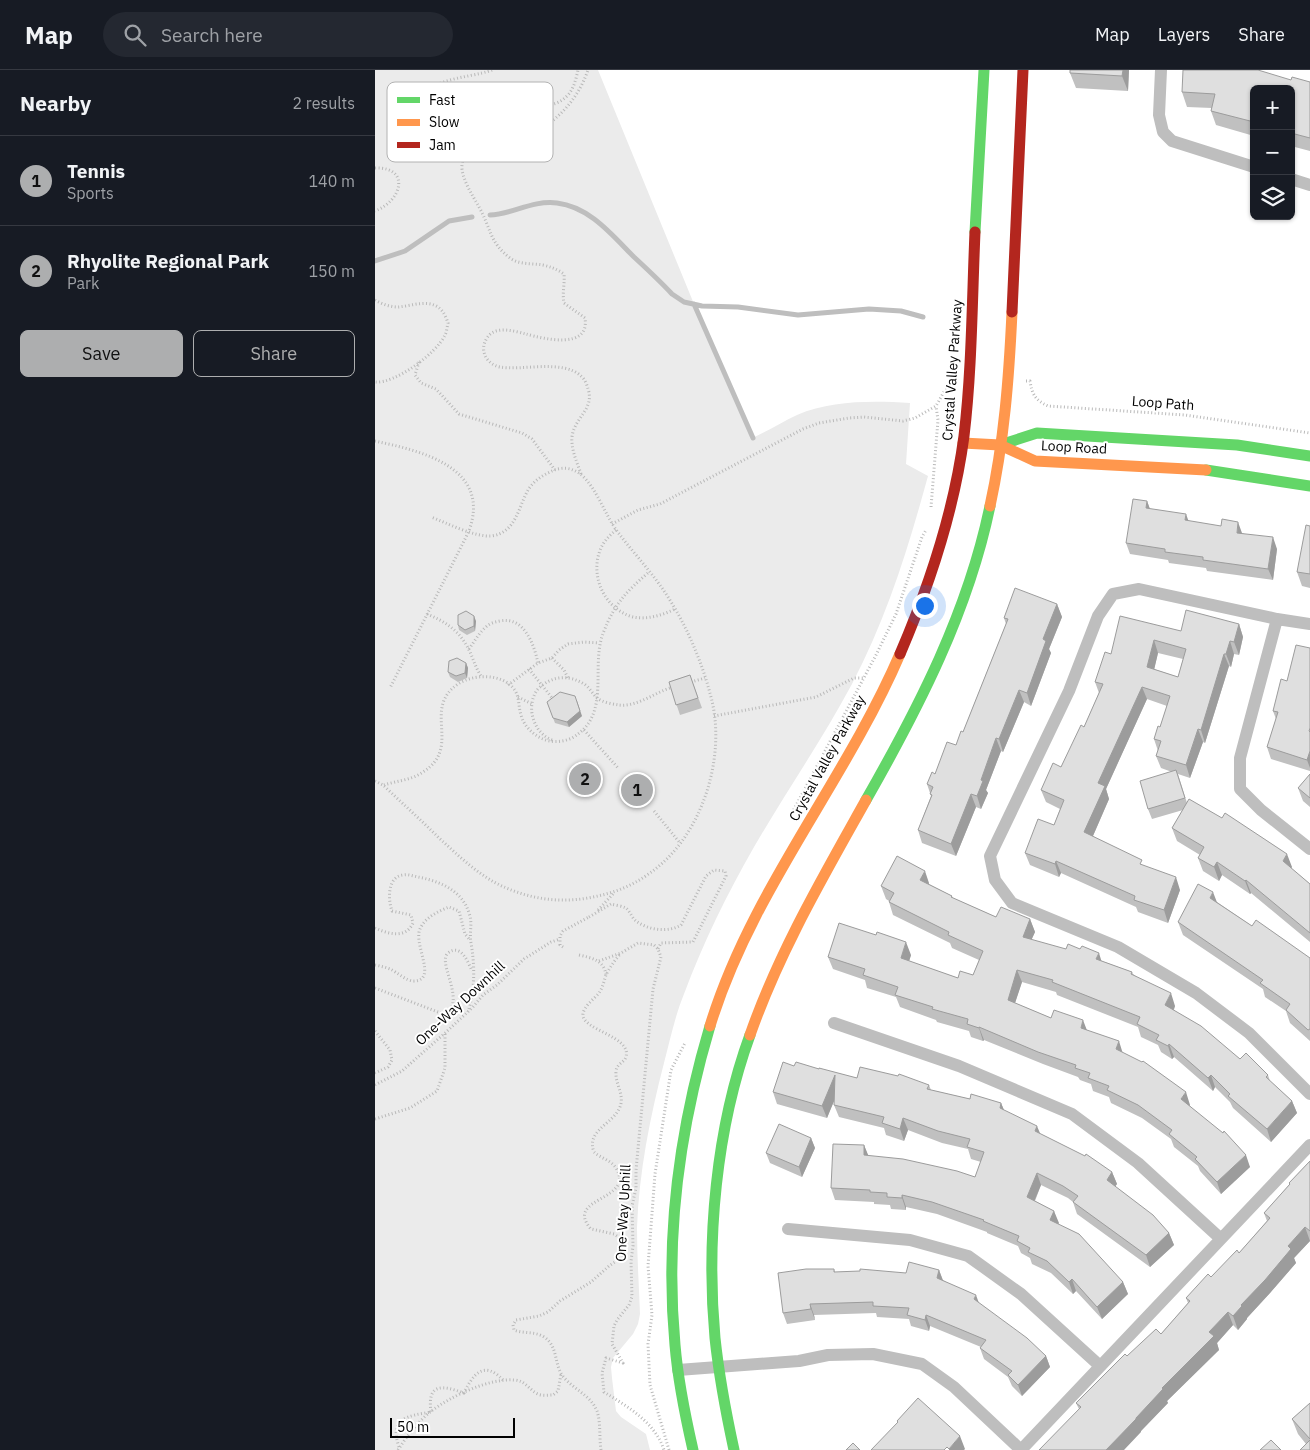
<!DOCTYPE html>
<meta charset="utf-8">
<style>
:root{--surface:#171b24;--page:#242831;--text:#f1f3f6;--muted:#9ea1a6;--line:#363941;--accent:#adaeaf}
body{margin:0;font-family:"IBM Plex Sans",sans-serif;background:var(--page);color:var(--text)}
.controls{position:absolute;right:15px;top:15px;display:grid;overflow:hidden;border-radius:8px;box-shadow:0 1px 4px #0004}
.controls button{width:45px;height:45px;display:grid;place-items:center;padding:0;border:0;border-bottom:1px solid var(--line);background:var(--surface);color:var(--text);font:25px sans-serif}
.scale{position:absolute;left:15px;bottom:12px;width:125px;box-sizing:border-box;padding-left:5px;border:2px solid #000;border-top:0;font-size:14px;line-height:18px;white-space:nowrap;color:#000;-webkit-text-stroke:4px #fff;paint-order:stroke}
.you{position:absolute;left:549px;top:535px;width:18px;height:18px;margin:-12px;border:4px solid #fff;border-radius:50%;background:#1a73e8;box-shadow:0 0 0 8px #1a73e833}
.badge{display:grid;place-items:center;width:32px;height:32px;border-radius:50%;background:var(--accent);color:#111;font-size:16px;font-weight:700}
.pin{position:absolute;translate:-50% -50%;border:2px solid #fff;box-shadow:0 1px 5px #0006}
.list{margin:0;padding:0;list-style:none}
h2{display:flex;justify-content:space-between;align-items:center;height:65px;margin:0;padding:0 20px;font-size:21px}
h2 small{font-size:16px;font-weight:400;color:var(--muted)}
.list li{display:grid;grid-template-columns:32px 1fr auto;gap:15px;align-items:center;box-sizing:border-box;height:90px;padding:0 20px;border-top:1px solid var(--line)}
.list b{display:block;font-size:19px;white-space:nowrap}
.list p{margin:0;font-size:16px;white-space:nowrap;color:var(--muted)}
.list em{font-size:16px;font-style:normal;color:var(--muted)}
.actions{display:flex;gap:10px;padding:15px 20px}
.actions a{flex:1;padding:11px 0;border:1px solid var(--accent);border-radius:8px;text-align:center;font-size:18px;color:var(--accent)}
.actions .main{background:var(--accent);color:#111}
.icon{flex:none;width:28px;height:28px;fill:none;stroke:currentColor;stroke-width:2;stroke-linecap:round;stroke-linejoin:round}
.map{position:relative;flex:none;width:935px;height:1380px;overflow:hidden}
header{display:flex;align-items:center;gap:30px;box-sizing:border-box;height:70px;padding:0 25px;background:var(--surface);border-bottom:1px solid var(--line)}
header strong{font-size:24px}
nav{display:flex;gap:28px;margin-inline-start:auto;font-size:18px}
.search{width:350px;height:45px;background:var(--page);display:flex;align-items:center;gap:12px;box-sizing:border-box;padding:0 18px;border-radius:28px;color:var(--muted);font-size:19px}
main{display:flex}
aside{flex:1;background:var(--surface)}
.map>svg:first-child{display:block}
</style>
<header>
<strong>Map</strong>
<div class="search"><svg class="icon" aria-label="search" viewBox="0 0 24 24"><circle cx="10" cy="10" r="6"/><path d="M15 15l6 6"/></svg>Search here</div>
<nav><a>Map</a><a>Layers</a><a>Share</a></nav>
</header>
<main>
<aside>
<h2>Nearby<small>2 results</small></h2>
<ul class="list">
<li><span class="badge">1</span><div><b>Tennis</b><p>Sports</p></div><em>140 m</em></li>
<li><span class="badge">2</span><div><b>Rhyolite Regional Park</b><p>Park</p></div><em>150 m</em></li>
</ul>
<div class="actions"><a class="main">Save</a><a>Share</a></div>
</aside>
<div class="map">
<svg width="935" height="1380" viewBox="0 0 935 1380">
<rect width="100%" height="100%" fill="#fff"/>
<path fill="#ebebeb" d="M0 0H223L319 234 377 368C393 361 407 352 422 345 457 330 498 331 535 333L531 394 553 406C533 479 512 547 477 614 447 670 411 722 379 777 352 824 328 873 309 924 300 946 295 970 289 993 275 1047 264 1102 262 1158 262 1187 264 1216 265 1244L263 1254 258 1264 238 1288 236 1297 237 1308 241 1341 246 1347 271 1364 275 1380H0Z"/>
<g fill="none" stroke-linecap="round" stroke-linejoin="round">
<path stroke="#bebebe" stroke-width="5" d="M115 145C138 144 157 130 182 133 215 137 237 165 259 187 272 199 285 211 297 224L309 232 327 236 363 237 423 245 494 239 526 241 548 247
M0 191 30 181 74 151 97 147
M319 234 378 368"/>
<path stroke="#b9b9b9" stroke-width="3" stroke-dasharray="1 2.5" stroke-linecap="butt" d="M117 0C95 9 30 8 46 49 52 64 78 77 90 61 100 46 74 25 95 23 107 31 97 45 115 52 118 54 123 54 127 54 135 52 145 42 154 39 168 34 181 38 193 25 199 18 201 9 203 0
M0 98C36 97 27 131 0 141
M0 230C7 234 15 237 23 237 38 236 57 227 68 242 70 245 72 250 73 253 72 257 72 261 70 265 62 283 20 314 0 312
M44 292 40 305 46 313 61 319 84 344 147 363 157 369 180 400
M651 311H655C657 324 660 330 673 336L810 345 935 363
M0 371C46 381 117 397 94 461L15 618
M206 404C202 392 196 380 197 367 199 348 220 339 213 319 212 315 210 309 206 306 188 289 146 301 125 297 111 294 104 280 112 268 120 255 139 261 151 264 169 269 215 280 210 248L189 233C187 222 190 214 189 204 182 199 176 197 168 195 157 193 144 195 135 188 114 172 116 158 104 137 98 126 81 101 89 89 98 74 117 83 131 79 138 76 145 72 151 68 180 53 202 32 213 0
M556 437 563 350 561 336
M237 454 263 440 285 434 428 359 444 353 474 348 489 347 528 351 540 348 561 336 570 320 577 318
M241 460C235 465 229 471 226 478 214 505 229 539 258 547 272 550 288 545 300 539
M52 544C69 551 84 560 93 578 98 587 100 597 106 606
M94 579C99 572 104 563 111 557 115 553 120 552 125 551 149 546 159 574 163 593
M177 588 189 600 193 608
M154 599 178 629
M316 612 330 608
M133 615 163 593 177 588 184 580 193 574 209 572 224 573
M143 627 157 634
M339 646 441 627 479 608H489
M209 660 244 699
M177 670C167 666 161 658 158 648 155 638 157 626 163 619 176 606 193 604 209 614 214 617 217 623 222 628 227 632 237 634 244 635 263 637 280 622 298 617
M0 711 8 715C27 733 46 750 64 768 84 786 104 806 129 817 156 829 184 833 213 828 236 824 256 817 275 803 327 767 352 687 336 627 326 588 309 550 287 518 273 498 256 480 242 461 229 444 218 407 198 400 191 397 182 398 175 402 166 406 158 412 153 420 143 438 141 463 116 466 99 467 72 453 56 447
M9 715C21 711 37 710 48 702 88 677 46 639 83 614 98 604 127 603 139 619 145 627 143 636 146 645 149 656 157 664 168 669 177 673 188 672 197 668 238 645 214 596 229 561 240 533 252 521 274 502
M279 741 305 773
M417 743 501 585 521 544 547 467 551 460
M223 840 239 823
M214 847 236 834C240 835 247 836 251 838 255 841 257 848 261 851 273 860 293 863 306 855L331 806 339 800 350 801 351 806 318 872 286 873 283 879
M0 858C13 864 31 869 38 853L36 845 17 841C13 830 12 807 28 805 33 804 38 806 43 807 64 811 87 820 94 843 98 853 94 863 96 873 100 896 100 920 93 942
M188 877 185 875V866L188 861 214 847
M204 885C217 888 229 890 231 905
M224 891 246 883 263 873 279 875 283 879 286 887 278 919 261 1100V1118L257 1136 258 1176 256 1191 257 1227 254 1235 242 1250 239 1256 237 1274 248 1293 231 1288 227 1303 229 1322C253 1337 280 1352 289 1380
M0 895C5 896 10 897 15 899 22 902 31 911 39 911 64 910 36 872 46 857 51 847 64 841 74 837L84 841 90 864 95 870
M0 918 63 942 69 943 76 939C85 921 63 892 73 883 86 873 93 892 97 901
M0 961 15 980 17 990 13 997 0 1003
M0 1015 27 1001 70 963 97 938 108 925 122 915 149 889 176 872 185 869
M0 1049 35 1038 62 1021 70 998V963
M24 1377C14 1348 32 1346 56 1342 52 1313 67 1315 89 1323 98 1304 109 1290 128 1310
M23 1380C32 1366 42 1353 55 1342 76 1326 114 1308 140 1310 151 1311 154 1320 163 1324 167 1326 173 1325 178 1325L183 1321 186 1304
M226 1380C224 1367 226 1353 222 1341 215 1324 197 1319 187 1305 179 1293 183 1276 169 1267 160 1261 149 1264 139 1260L138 1255 141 1250 164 1246 173 1242 185 1231 216 1212 234 1196 244 1189 250 1181 248 1170 239 1164 216 1159C188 1127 261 1131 241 1098 236 1090 225 1088 219 1082 211 1061 236 1055 244 1039 251 1026 240 1015 241 1002 241 994 249 993 251 987 257 966 206 960 208 944 209 936 219 929 224 923 228 917 229 911 231 905 235 897 240 890 246 883
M294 1380 275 1315 273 1274 277 1245 273 1196 280 1104 296 1000 310 973"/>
<path stroke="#bebebe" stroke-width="12" d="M786 0 784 45 788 62 797 71 879 97
M916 109 935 115
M902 549 865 688V719L886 740 935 779
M935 554 902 549 764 519 738 524 723 546 694 621 615 786 620 810 637 833 743 877 821 923 874 963 935 1024
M459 953 584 996 697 1044 763 1093 846 1169
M413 1159 535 1170 593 1186 646 1224 725 1296
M303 1300 424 1291 453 1285 498 1284 547 1294 579 1317 646 1380
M646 1380 935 1075"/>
<path stroke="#63d668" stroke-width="11" d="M600 162 609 0
M625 375 662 363 862 375 935 386
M831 400 935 416
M491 730C544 637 593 542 615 436
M318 1380C310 1345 303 1311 300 1275 290 1167 304 1060 335 956
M359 1380C351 1343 344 1306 340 1268 331 1170 341 1058 375 965"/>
<path stroke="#ff974d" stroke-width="11" d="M588 373 625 375 660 391 831 400
M615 436C629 372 634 308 637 242
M335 956C376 821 470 712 525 584
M375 965C404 882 448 807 491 730"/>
<path stroke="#b3261e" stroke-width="11" d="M637 242 648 0
M525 584C555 514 579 442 589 366 597 299 597 230 600 162"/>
</g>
<path fill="#c0c0c0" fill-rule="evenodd" d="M695 0H754L753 21 701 18 695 3Z
M916 10 935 12V81L916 76V19H879V66L841 55 836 41 837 38 812 37 807 22Z
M772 431 775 439 813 451 867 463 902 479 898 510 832 501 831 498 794 493 793 490 755 484 751 473Z
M935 456V518L927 516 922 502Z
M682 534 687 547 674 579 676 583 656 636 649 632 628 682 626 681 611 720 613 723 606 739 601 737 581 786 547 773 543 760 556 726 552 714 581 675 588 662 631 554 629 548Z
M101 551 100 561 92 565 84 560 83 555Z
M864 554 868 567 864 585 859 584 856 597 854 596 830 673 828 672 815 708 803 704 812 733 917 797 916 798 935 814V872L876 823 875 824 847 805 844 811 828 801 823 788 825 785 802 771 797 758 808 740 777 749 773 739 797 702 786 698 781 686 783 681 779 669 785 657 792 636 772 629 731 719 734 729 718 766 769 796 805 820 793 853 763 842 761 837 686 803 684 807 655 795 650 783 679 755 685 739 671 732 666 720 686 697 709 657 724 623 720 612 736 584 806 561ZM783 583 808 589 803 607 779 599Z
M935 578V701L896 689 892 677 901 649 898 641 912 611Z
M91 593 93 598 92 608 83 612 75 607 73 602Z
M315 605 327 638 305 645 294 612Z
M172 632 207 646 194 657 180 653Z
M935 704V737L928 731 923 718Z
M554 813V814L577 826 578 828 621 847 655 849 660 862 656 870 727 891 757 902 758 904 800 936 799 940 865 989 893 1005 895 1011 917 1031 922 1043 896 1072 858 1038 855 1032 840 1017 838 1021 799 987 797 989 786 982 783 975 766 967 763 957 682 925 681 922 647 912 640 933 676 948 712 960 748 983 815 1035V1036L875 1097 846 1124 825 1101 823 1096 799 1077 796 1069 767 1048 736 1033 734 1027 718 1021 716 1014 705 1010 703 1007 668 994 609 970 608 971 596 967 594 961 562 952 561 950 525 937 521 927 492 918 490 910 458 899 453 887 536 885 534 891 583 908 598 905 604 890 577 878 575 873 518 845 514 832V831L511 829 506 816Z
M842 832 877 856 935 888V971L915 953 911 941 890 927 888 919 808 865 803 852Z
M419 996 444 999 482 1008 554 1015 556 1020 595 1029 626 1033 629 1040 665 1064 737 1102 742 1114 740 1116 794 1163 799 1175 775 1197 702 1144 698 1132 693 1128 666 1115 660 1131 679 1141 683 1154 748 1212 753 1224 727 1249 701 1221 698 1224 676 1203 657 1194 655 1188 646 1183 643 1176 612 1163V1162L562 1144 531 1137V1140L516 1139 515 1135 499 1134V1132L460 1130 456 1118 489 1075 493 1086 600 1107 606 1092 596 1089 593 1079 567 1073 533 1060 529 1071 511 1065 509 1058 464 1047 459 1035V1030L452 1048 402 1034 398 1022Z
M436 1068 440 1078 427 1107 395 1093 391 1083Z
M935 1091V1171L919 1188 921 1193 895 1223 872 1248V1249L863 1260 858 1255 842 1273 844 1280 792 1331 793 1333 766 1361V1362L704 1339 701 1333 752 1286 786 1264 813 1233 811 1228 836 1207 864 1183 892 1151 889 1143 914 1115V1113Z
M459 1199 460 1202 531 1203 564 1200 568 1210 604 1233 671 1286 675 1297 647 1326 637 1316 633 1307 609 1289 605 1278 606 1277 555 1256 554 1261 536 1256 534 1249 502 1247 501 1243 439 1245 440 1250 412 1254 408 1243Z
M935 1333V1380L931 1374 923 1364 917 1349Z"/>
<path fill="#9c9c9c" d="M748 0H754L753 21 747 6Z
M772 431 776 442 771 438Z
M811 444 815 455 810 450Z
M863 452 867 463 866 474 862 463Z
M898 467 902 479 898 510 893 499Z
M682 534 687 547 674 579 676 583 656 636 652 623 668 569Z
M99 546 101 551 100 561 99 556Z
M864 554 868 567 864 585 859 572Z
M779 570 783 583 777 609 772 597Z
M855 571 859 584 856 597 851 584Z
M849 584 854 596 830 673 826 660Z
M91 593 93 598 92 608 90 603Z
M767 617 772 629 731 719 734 729 714 775 709 762 723 713Z
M644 620 649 632 628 682 624 669Z
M202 631 207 646 194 657 192 652Z
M823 659 828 672 815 708 811 695Z
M621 668 626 681 611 720 613 723 606 739 602 726 606 710Z
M935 681V698L932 690Z
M596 724 601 737 581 786 576 774Z
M912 784 917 797 912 804 908 791Z
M681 791 686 803 684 807 680 794Z
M842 792 847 805 844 811 839 797Z
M550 801 554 813 550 822 545 810Z
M801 807 805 820 793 853 789 840Z
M871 810 876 823 875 824 870 811Z
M838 822 843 835 835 828Z
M655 849 660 862 652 880 648 867Z
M531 872 536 885 531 901 526 888Z
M724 883 728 896 721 889Z
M642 900 647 912 637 942 633 930Z
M796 923 800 936 795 948 790 935Z
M708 950 713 963 706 958Z
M604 957 609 970 608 971 604 958Z
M744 971 748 984 741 979Z
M794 974 799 987 797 989 793 976Z
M460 1005 465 1017 452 1048 447 1036Z
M836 1005 840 1017 838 1021 833 1008Z
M811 1022 815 1035 811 1041 806 1029Z
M917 1031 922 1043 896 1072 892 1059Z
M626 1033 631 1045 625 1038Z
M528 1048 533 1060 529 1071 525 1059Z
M662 1056 667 1068 660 1061Z
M436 1068 440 1078 427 1107 424 1097Z
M489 1075 494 1087 489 1085Z
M871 1085 875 1097 846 1124 842 1112Z
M737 1102 742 1114 736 1122 732 1110Z
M662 1103 666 1115 656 1139 652 1127Z
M527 1125 531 1137V1140L527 1128Z
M679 1141 684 1153 679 1162 675 1150Z
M930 1157 935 1171 919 1188 921 1193 895 1223 872 1248V1249L863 1260 858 1246 866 1235 913 1176Z
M794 1163 799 1175 775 1197 771 1185Z
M564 1200 568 1211 562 1208Z
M697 1209 701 1221 698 1224 694 1212Z
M748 1212 753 1224 727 1249 722 1237Z
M601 1225 605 1236 599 1229Z
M435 1234 439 1245 440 1250 436 1239Z
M853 1242 858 1255 842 1273 844 1280 792 1331 793 1333 766 1361V1362L749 1380H731L761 1348 834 1262Z
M551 1245 555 1256 554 1261 550 1250Z
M671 1286 675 1297 647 1326 643 1315Z
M585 1366 590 1379 589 1380H574V1379Z"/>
<path fill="#dfdfdf" stroke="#9c9c9c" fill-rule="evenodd" d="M695 0H748L747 6 695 3Z
M808 0H883L916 10 917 7 935 12V68L916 63V19H879V52L836 41 840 24 807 22Z
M758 429 772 431 771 438 811 444 810 450 846 456 847 449 863 452 862 463 898 467 893 499 828 490V487L790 482V479L751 473Z
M931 455 935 456V504L922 502Z
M640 518 682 534 668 569 671 571 652 623 644 620 624 669 621 668 606 710 608 711 602 726 596 724 576 774 543 760 557 725 555 724 558 717 552 714 557 702 560 704 572 672 581 675 586 661 588 662 633 549 629 548Z
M811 540 864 554 859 572 855 571 851 584H849L826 660 823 659 811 695 781 686 786 671 779 669 783 656 785 657 795 626 767 617 723 713 730 716 709 762 767 790 765 794 801 807 789 840 759 830 760 826 681 791 680 794 650 783 663 749 679 755 689 730 666 720 678 693 686 697 706 655 709 657 728 614 720 612 730 582 736 584 745 546 806 561ZM779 570 811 579 803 607 772 597Z
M91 541 99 546V556L90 560 83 555V545Z
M921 575 935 578V658L934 661 935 662V681L932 690 892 677 903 642 898 641 906 609 912 611Z
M82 588 91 593 90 603 81 606 73 602 74 591Z
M315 605 323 628 301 635 294 612Z
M185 622 200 626 205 641 192 652 178 648 172 632Z
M801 700 810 728 773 739 765 711Z
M935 704V728L923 718Z
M814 729 847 748 850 743 912 784 908 791 935 814V863L871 810 870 811 842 792 839 797 823 788 829 777 797 758Z
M522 786 550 801 545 810 577 826 576 827 621 847 626 837 655 849 648 867 691 879 693 874 705 879 707 876 724 883 721 889 757 902 756 904 796 923 790 935 826 956 865 989 871 983 893 1005 891 1007 917 1031 892 1059 853 1026 855 1024 836 1005 833 1008 794 974 793 976 781 970 784 965 762 954 765 947 677 912 678 910 642 900 633 930 676 948 679 940 708 950 706 958 744 971 741 979 767 992 768 991 811 1022 806 1029 848 1063 849 1061 871 1085 842 1112 820 1089 822 1087 794 1064 797 1060 763 1035 732 1020 734 1016 713 1008 715 1003 700 998 701 995 663 982 604 957V958L592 954 593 949 557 939 558 937 520 925 523 917 488 905 490 899 453 887 464 853 501 865 502 862 531 872 526 888 583 908 585 901 598 905 608 881 573 865 574 862 514 832 519 823 506 816Z
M823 814 838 822 835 828 877 856 881 850 935 888V959L933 960 911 940 915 934 885 913 888 910 803 852Z
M408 992 419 996 421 992 444 999V998L482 1008 485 997 523 1006 524 1004 554 1015 552 1019 595 1029 596 1024 626 1033 625 1038 662 1056 660 1061 710 1086 711 1084 737 1102 732 1110 778 1145 794 1163 771 1185 698 1132 703 1126 688 1116 662 1103 652 1127 679 1141 675 1150 704 1164 748 1212 722 1237 697 1209 694 1212 672 1191 653 1182 655 1178 642 1171 644 1166 608 1151 609 1150 557 1132 527 1125V1128L512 1127V1123L495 1122V1120L456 1118 458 1074 489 1075V1085L528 1089 582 1101 600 1107 609 1082 592 1077 595 1069 563 1061 528 1048 525 1059 507 1053 509 1047 459 1035 460 1005 447 1036 398 1022Z
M404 1054 436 1068 424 1097 391 1083Z
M935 1091V1161L930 1157 913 1176 916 1179 890 1210 866 1235 867 1236 858 1246 853 1242 834 1262 839 1266 787 1318 788 1319 761 1348V1349L731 1380H664L706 1337 701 1333 750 1284 752 1286 781 1259 786 1264 815 1231 811 1228 833 1204 836 1207 862 1180 864 1183 895 1148 889 1143 915 1114 914 1113Z
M534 1192 564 1200 562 1208 601 1225 599 1229 652 1268 671 1286 643 1315 633 1305 637 1301 605 1278 611 1270 551 1245 550 1250 532 1245 534 1238 498 1236V1232L435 1234 436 1239 408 1243 403 1203 431 1199H459V1202L485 1201V1199L531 1203Z
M543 1328 585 1366 574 1379 572 1377 569 1380H496L523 1352 522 1351Z
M935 1333V1369L917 1349Z
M896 1370 906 1380H885Z
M935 1370V1380H925Z
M478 1373 485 1380H471Z"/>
<g text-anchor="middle" stroke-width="4" stroke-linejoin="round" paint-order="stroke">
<g font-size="14" fill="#000" stroke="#fff">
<text transform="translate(577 300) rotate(-86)" y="5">Crystal Valley Parkway</text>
<text transform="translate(788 333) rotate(4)" y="5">Loop Path</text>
<text transform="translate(699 377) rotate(3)" y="5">Loop Road</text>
<text transform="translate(452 688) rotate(-61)" y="5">Crystal Valley Parkway</text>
<text transform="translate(85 933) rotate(-43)" y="5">One-Way Downhill</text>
<text transform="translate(248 1143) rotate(-87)" y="5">One-Way Uphill</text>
</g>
</g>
<rect x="12" y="12" width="166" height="80" rx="8" fill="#fff" stroke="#b2b2b2" stroke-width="1"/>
<rect x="22" y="27" width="23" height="6" fill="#63d668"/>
<rect x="22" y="49" width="23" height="7" fill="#ff974d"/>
<rect x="22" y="72" width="23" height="6" fill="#b3261e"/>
<g font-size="14" fill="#000">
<text x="54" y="35">Fast</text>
<text x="54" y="57">Slow</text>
<text x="54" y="80">Jam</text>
</g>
</svg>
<div class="controls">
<button>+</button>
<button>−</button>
<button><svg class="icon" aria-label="layers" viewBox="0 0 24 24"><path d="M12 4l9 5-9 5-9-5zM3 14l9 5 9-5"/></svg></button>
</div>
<div class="scale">50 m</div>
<div class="you"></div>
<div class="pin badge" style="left:262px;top:720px">1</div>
<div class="pin badge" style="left:210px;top:709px">2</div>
</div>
</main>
